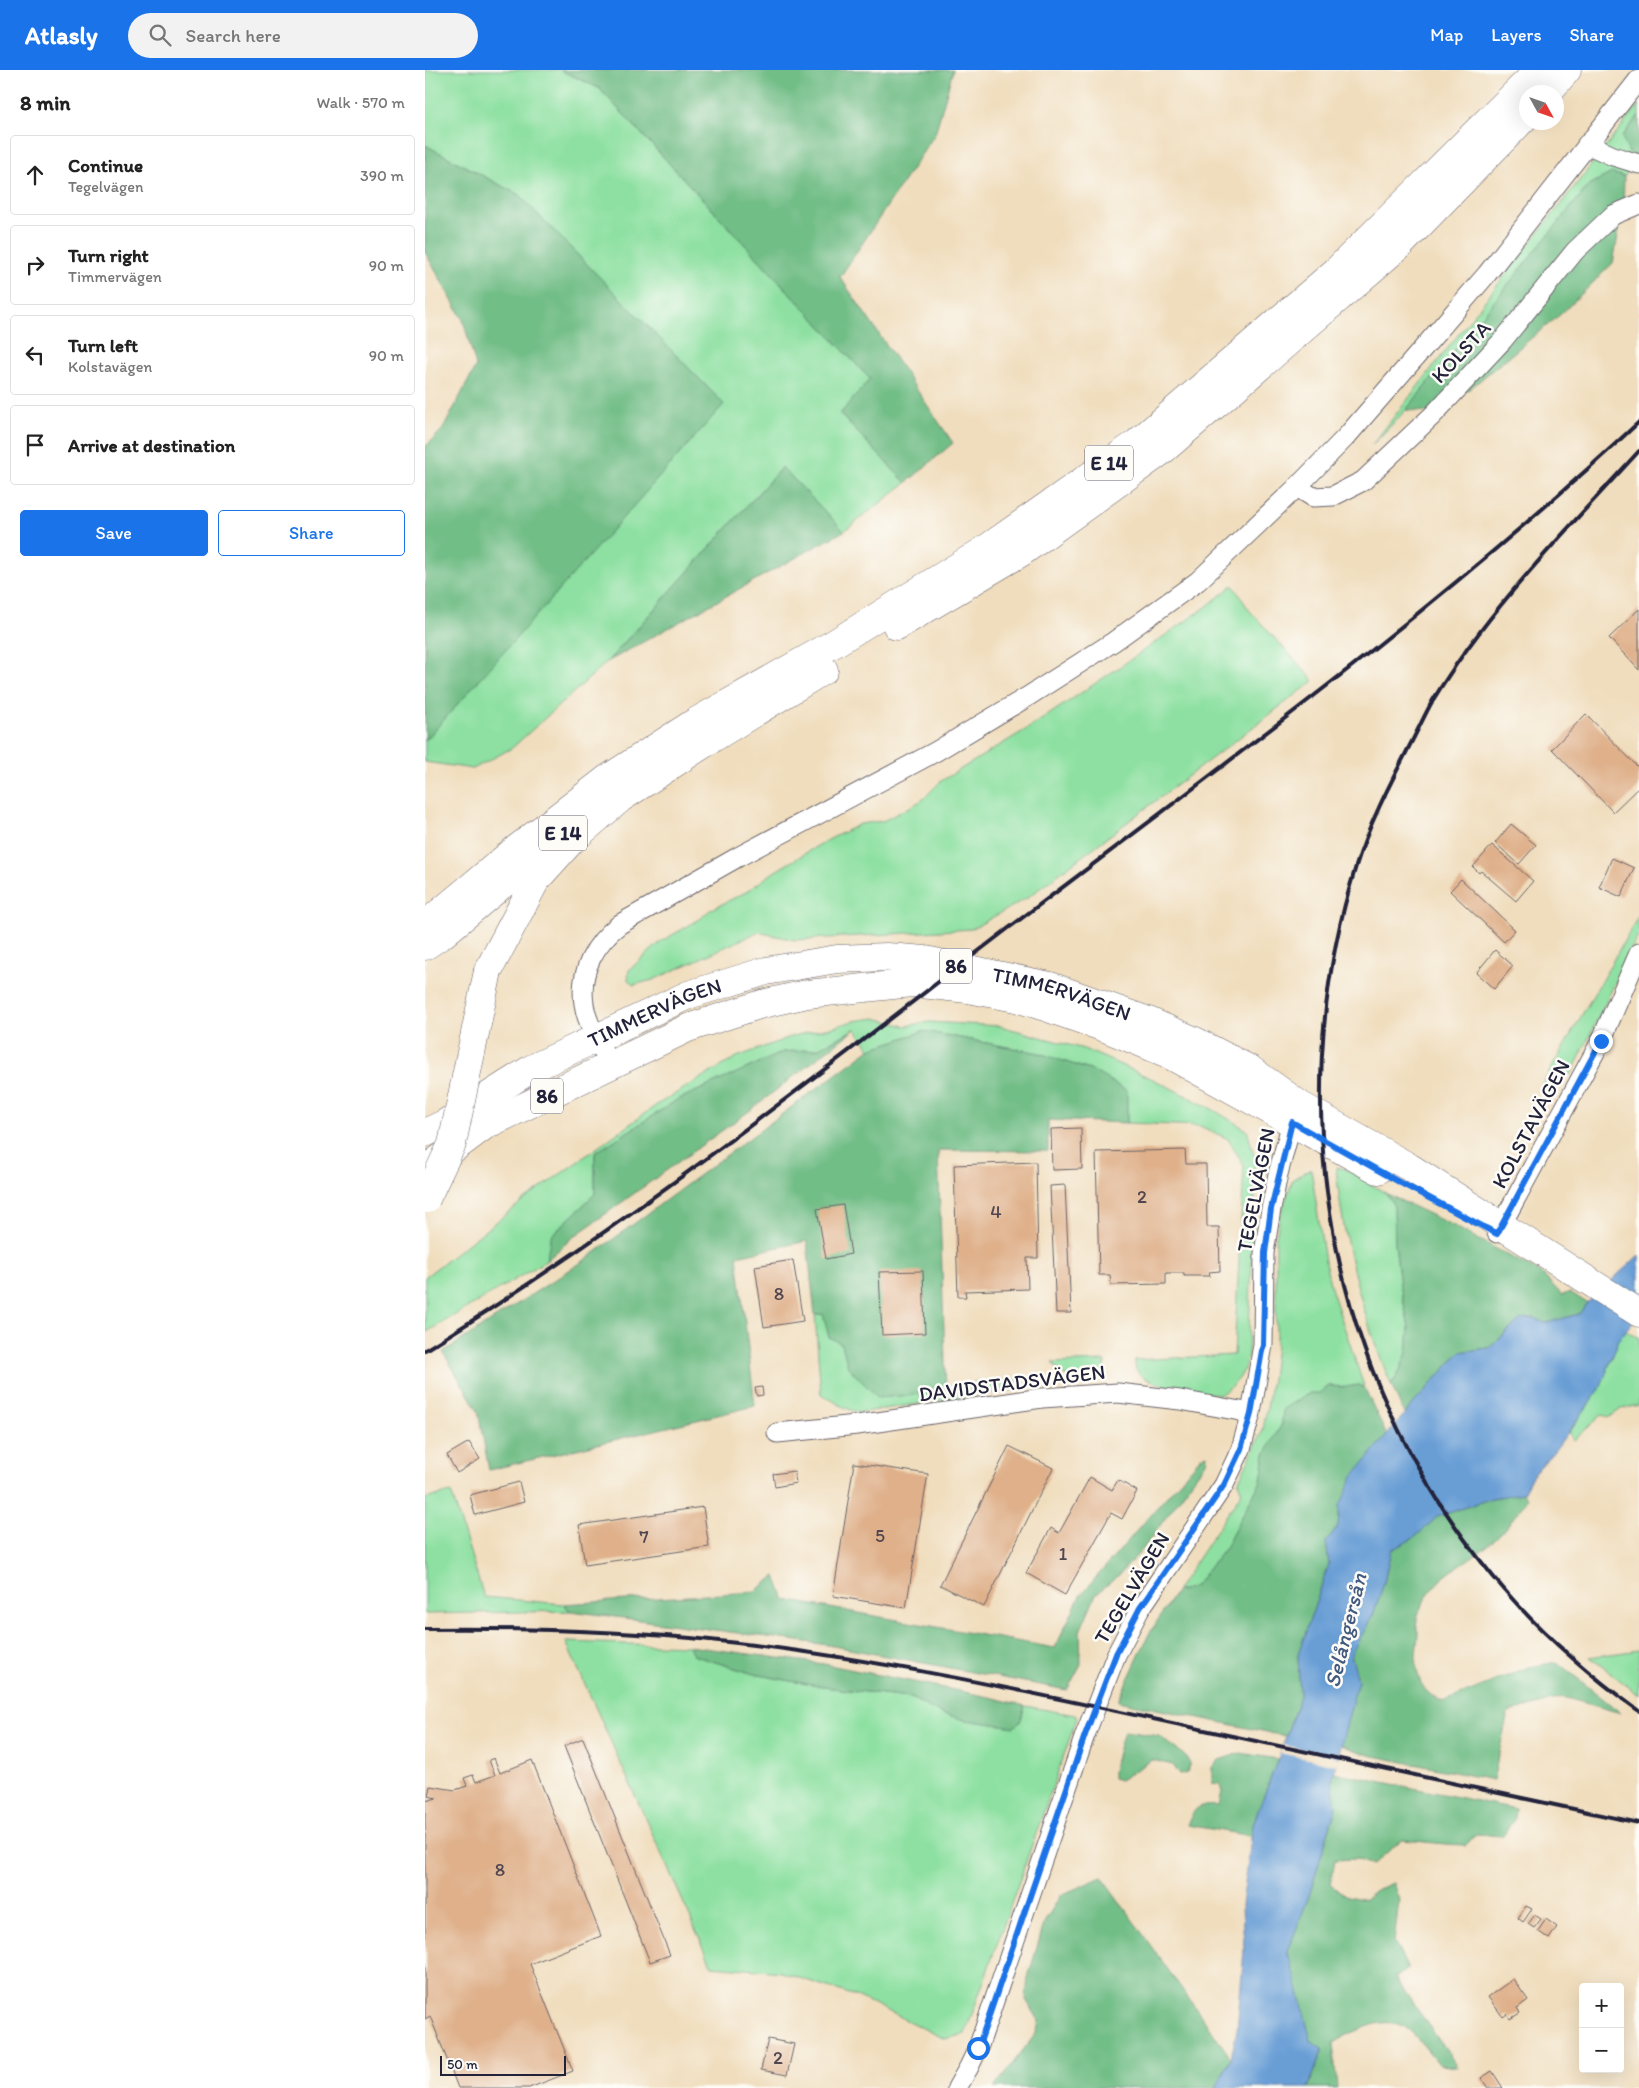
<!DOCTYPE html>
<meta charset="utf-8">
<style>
:root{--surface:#fff;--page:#f2f2f2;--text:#222;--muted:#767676;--line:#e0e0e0;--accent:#1a73e8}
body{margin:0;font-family:Itim,sans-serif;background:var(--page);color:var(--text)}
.controls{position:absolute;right:15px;bottom:15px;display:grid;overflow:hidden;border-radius:5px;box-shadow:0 5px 20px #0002}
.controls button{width:45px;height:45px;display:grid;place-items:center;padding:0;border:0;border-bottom:1px solid var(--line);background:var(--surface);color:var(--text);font:25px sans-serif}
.compass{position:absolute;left:1094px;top:15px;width:45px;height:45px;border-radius:50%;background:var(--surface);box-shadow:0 5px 20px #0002;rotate:130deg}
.scale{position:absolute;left:15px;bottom:12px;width:126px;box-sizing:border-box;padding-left:5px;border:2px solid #22223b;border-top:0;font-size:14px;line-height:18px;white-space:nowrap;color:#22223b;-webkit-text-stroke:4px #fdfcf7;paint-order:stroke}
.stop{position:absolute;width:15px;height:15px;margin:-11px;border:4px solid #1a73e8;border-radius:50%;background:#fff}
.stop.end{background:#1a73e8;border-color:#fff;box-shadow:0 1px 5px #0008}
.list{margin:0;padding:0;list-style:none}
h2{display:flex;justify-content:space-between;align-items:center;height:65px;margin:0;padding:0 20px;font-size:21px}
h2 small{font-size:16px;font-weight:400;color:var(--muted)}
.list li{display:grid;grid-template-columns:32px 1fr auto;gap:15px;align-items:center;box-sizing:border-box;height:80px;margin:0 10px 10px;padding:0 10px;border:1px solid var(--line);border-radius:5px}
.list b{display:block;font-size:19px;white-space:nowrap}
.list p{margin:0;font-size:16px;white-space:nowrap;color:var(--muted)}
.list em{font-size:16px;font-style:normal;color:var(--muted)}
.actions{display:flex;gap:10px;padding:15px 20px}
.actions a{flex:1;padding:11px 0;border:1px solid var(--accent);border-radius:5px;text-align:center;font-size:18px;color:var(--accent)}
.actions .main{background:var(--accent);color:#fff}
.icon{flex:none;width:28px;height:28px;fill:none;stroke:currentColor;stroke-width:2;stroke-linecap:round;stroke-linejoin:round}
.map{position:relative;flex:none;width:1214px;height:2018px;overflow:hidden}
header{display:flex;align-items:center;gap:30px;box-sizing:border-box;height:70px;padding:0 25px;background:var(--accent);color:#fff}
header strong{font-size:24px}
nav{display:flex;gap:28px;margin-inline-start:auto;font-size:18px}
.search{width:350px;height:45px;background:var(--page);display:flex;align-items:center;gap:12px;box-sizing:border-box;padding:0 18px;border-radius:28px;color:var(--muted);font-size:19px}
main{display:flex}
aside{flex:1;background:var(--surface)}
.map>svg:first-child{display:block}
</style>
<header>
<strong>Atlasly</strong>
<div class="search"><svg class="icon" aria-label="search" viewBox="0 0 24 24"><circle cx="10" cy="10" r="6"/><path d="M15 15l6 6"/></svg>Search here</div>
<nav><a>Map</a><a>Layers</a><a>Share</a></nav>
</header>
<main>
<aside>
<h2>8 min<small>Walk · 570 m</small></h2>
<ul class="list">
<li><svg class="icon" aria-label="ahead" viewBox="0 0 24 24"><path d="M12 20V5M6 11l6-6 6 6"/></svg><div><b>Continue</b><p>Tegelvägen</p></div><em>390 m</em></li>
<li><svg class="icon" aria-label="right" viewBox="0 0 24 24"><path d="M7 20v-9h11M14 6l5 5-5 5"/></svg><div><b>Turn right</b><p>Timmervägen</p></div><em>90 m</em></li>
<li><svg class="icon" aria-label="left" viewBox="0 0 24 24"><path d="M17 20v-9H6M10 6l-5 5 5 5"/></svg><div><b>Turn left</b><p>Kolstavägen</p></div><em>90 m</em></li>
<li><svg class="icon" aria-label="arrive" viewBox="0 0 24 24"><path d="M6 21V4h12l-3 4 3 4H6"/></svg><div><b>Arrive at destination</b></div></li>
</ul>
<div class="actions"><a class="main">Save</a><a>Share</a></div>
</aside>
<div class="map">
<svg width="1214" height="2018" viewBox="0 0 1214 2018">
<rect width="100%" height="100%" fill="#fdfcf7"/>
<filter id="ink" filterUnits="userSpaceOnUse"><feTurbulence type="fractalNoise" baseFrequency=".02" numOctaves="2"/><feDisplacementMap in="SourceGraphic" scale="10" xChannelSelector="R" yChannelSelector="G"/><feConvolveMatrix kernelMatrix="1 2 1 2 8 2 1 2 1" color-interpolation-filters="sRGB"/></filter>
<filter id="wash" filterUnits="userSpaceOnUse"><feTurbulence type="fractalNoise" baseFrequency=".0096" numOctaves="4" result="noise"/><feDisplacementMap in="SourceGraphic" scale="20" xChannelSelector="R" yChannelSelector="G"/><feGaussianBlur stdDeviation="1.12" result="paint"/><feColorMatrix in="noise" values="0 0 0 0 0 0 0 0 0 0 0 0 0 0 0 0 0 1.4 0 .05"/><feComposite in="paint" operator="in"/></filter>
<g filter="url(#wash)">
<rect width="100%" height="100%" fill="#f0ddbd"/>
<path fill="#8de0a1" stroke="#58816e" d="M0 0H135L174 18 445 309 415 344 481 413 419 461 356 398 182 592 87 678 48 699 0 692V671L94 125 0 75Z
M1214 34V45L1197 67 1214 87 1199 107 1187 103 1164 115 981 340 947 375Z
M808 515 824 540 889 611 602 828 547 859 370 870 333 862 228 910 208 915 203 910 204 900 237 871 275 849 285 840 321 822 349 802 399 772 435 754 458 751 496 731 516 711 610 654 702 592 781 537Z
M1214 845V863L1147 1003 1131 1012 1117 1015Z
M450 948 480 956 504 952 575 956 659 979 728 1009 787 1039 822 1060 831 1092 823 1284C818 1307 815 1310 796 1324 777 1323 723 1317 712 1301 710 1298 710 1293 710 1290L809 1285 819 1095 803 1069 775 1056 702 1053 701 1021 668 1001 614 983 499 961 445 979 430 959 392 979 358 982 252 1030 170 1083V1124L126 1166 121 1191 0 1263V1207L102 1128 233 1034 312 987 368 966 408 957 428 951Z
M911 1097 921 1099 962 1124 969 1136 970 1173 975 1215 984 1258 982 1283 972 1307 966 1314C938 1249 917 1168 911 1097Z
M886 1099 900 1192 906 1218 940 1319 933 1315 921 1317 904 1316 894 1324 885 1323 858 1339 857 1354 840 1384 836 1411 800 1478 770 1516 755 1521 752 1520 817 1422 813 1412 838 1360 847 1309 851 1275V1167L855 1145 868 1109Z
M398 1244 404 1267 417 1274 423 1297 521 1322 553 1311 595 1309V1317L589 1320 439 1342C423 1343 410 1331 396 1324L390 1245Z
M1201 1260 1214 1268V1335L1196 1339 1185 1347 1177 1345 1149 1370 1144 1362 1175 1319 1195 1267Z
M680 1291 678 1307C652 1313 646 1315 627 1293Z
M26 1422 59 1527 138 1534 146 1541 0 1544V1429Z
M141 1572 264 1576 268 1585 329 1604 398 1617 484 1627 515 1643 595 1652 600 1636 650 1645 652 1648 540 1964 520 1969 434 1927 356 1902 287 1896Z
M1214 1580V1625L1165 1587Z"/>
<path fill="#72be87" stroke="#4a7061" d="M135 0H528L510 64 415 207 528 373 481 413 415 344 445 309 174 18Z
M1214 45V87L1204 83 1197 67Z
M0 75 94 125 299 334 0 671V377L18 359 51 296 38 250 0 182Z
M1187 103 1199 107 1198 137 1188 193 1137 243 1015 343 981 340 1164 115Z
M357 397 419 461 182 592Z
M430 959 323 1042 147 1168 121 1191 126 1166 170 1124V1083L252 1030 358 982 392 979Z
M499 961 614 983 668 1001 702 1021V1053L623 1050V1081L513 1080 521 1322 453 1328 423 1297 417 1274 404 1267 398 1244 390 1245 382 1171 312 1186 330 1336 64 1400 53 1341 18 1282 160 1190 445 979Z
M962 1124 1029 1156 1116 1203 1137 1225 1145 1222 1162 1233 1154 1244 1121 1253 1109 1248 1095 1250 1064 1278 1035 1282 979 1344 966 1314 972 1307 982 1283 984 1258 975 1215 970 1173 969 1136Z
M934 1315 940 1319 962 1366 915 1436 913 1457 901 1472 904 1494 873 1585 875 1626 861 1666 693 1631 724 1564 752 1520 755 1521 770 1516 800 1478 836 1411 840 1384 857 1354 858 1339 885 1323H894L904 1316 921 1317Z
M782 1385 781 1392 718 1479 693 1506 671 1524 655 1561 656 1594 642 1620 403 1575 146 1541 138 1534 329 1522 351 1506 360 1530 630 1578 655 1526 776 1387Z
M1098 1423 1102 1429C1090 1446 1079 1462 1062 1476 1032 1500 1005 1507 992 1548 991 1553 993 1558 993 1563 993 1571 991 1578 991 1586 991 1608 997 1623 1018 1632L1104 1597 1132 1592 1196 1643 1138 1627 1083 1643 1068 1710 944 1685 916 1675 933 1610 926 1584 948 1545 959 1513 966 1480 989 1468 1012 1447 1067 1428Z
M264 1576 399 1594 569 1628 600 1636 595 1652 589 1657 540 1650 515 1643 484 1627 398 1617 329 1604 268 1585Z
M699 1661 735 1666 745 1675 760 1685 765 1694 762 1703 755 1705 748 1695 727 1690 695 1710 688 1708V1700Z
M815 1683 853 1689 828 1754 827 1766 762 1755C769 1737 775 1733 794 1735L797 1722 795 1714 787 1713V1697L794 1690Z
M909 1702 1091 1739 1090 1748 1077 1766 1051 1764 1041 1775C1019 1775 998 1771 976 1770L948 1795 930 1789 910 1790 905 1815 923 1826 941 1830 949 1821 968 1813 974 1830 969 1872 983 1899 970 1908 1033 1997 1015 1995C1005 1984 995 1970 984 1960 962 1942 929 1961 908 1973L912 2018H883L898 1979 886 1972 862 1883 884 1826 911 1738 907 1711Z
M677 1807 806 1988 791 2018H569L612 1962 614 1950 601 1930 603 1907 620 1851 636 1825Z"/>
<path fill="#699ed5" stroke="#466088" d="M1214 1185V1245L1195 1267 1175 1319 1130 1380 1107 1406 1098 1423 1067 1428 1012 1447 989 1468 966 1480 959 1513 948 1545 926 1584 933 1610 907 1711 911 1737 884 1826 862 1883C874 1912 878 1942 886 1971L898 1979 883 2018H791L806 1988 812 1960 819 1880 817 1835 828 1754 853 1689 875 1626 873 1585 904 1494 901 1472 913 1457 915 1436 928 1406 988 1334 1035 1282 1064 1278 1095 1250 1109 1248 1121 1253 1154 1244 1162 1233Z"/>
<path fill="#f0ddbd" d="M858 1675 913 1687 911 1695 855 1683Z"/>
<g id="blocks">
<path fill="#dfb08a" d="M1214 539V600L1184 568Z
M1161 644 1214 698V717L1188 742 1127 679Z
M1086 754 1111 775 1094 794 1070 773Z
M1067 775 1108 811 1091 831 1056 801 1054 803 1048 797Z
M1187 788 1209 798 1196 827 1174 817Z
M1036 809 1090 860 1079 872 1025 821Z
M1070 880 1088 896 1069 919 1051 903Z
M656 1058 657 1099 627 1100 626 1059Z
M760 1080 761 1094H781L782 1157H794L795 1201 784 1202 785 1206H759V1203H741V1214L686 1215 685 1205H674L671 1082Z
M611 1092 613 1188H602L603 1219 540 1221 541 1227H533L529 1095Z
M640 1115 646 1243H631L625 1116Z
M418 1135 426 1184 401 1189 392 1139Z
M368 1190 378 1251 339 1257 330 1196Z
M498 1201 500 1263 457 1265 454 1202Z
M337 1317 338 1325 332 1326 330 1318Z
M44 1372 55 1389 32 1403 22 1385Z
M584 1376 628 1398 559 1537 515 1515Z
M429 1393 503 1404 481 1538 408 1526Z
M369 1401 371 1413 350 1417 348 1404Z
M665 1407 687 1420 693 1410 712 1421 697 1449 686 1443 640 1525 601 1503 626 1458 634 1463Z
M94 1412 99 1432 50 1445 45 1425Z
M278 1437 284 1477 160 1495 154 1455Z
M158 1668 245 1885 225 1892 139 1676Z
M69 1688 75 1703 107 1690 176 1866 105 1894 148 2001 104 2018H33L5 1946 0 1949V1731L12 1728 3 1726 5 1716 30 1720 42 1716 39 1708 48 1705 51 1712 70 1705 64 1690Z
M1101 1836 1107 1839 1098 1852 1093 1848Z
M1110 1845 1116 1849 1109 1858 1103 1854Z
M1121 1849 1132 1857 1124 1869 1113 1861Z
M1088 1909 1103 1930 1092 1938 1095 1943 1085 1949 1082 1944 1078 1947 1063 1927Z
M343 1969 369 1974 362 2005 336 2000Z
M1067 2001 1078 2018H1063L1056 2008Z"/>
</g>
</g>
<g filter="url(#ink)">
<use href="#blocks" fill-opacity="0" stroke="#6a6368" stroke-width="1"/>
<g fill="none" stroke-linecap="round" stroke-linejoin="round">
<g stroke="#6a6368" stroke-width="21">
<path id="minor" d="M1162 74 1188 86 1214 94
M872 417 888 427 908 426 938 411 1008 345 1078 270 1150 181 1188 145 1214 134
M185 995C176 976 162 955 159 934 154 901 170 873 195 854L313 787 510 682 602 627 688 572 773 511 872 417 921 367 994 283 1062 204 1214 9
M1072 1163 1176 971 1214 883
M352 1363 432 1355 617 1328 693 1323 755 1330 826 1343
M532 2018 544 1997 553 1978 660 1665 691 1585 715 1539 799 1415 816 1379 826 1343 838 1275 839 1183 846 1139 853 1104 867 1052 871 1042"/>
</g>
<g stroke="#6a6368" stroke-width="29">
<g id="primary">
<path d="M0 876 18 864 152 752"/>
<path id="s1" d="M0 1063 19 1054 106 999 263 925 341 901 412 889 462 887 500 890 625 916 726 952 768 970 826 1000 875 1035 984 1097 1214 1243"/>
<path d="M12 1091 59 1056 263 958 337 934 382 924 487 913 543 919 591 928 626 939 683 959 741 983 953 1100"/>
</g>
</g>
<g stroke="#6a6368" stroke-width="29">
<path id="trunk" d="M1123 22 1142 0
M472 556 597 482 737 381 976 174 1102 45
M0 855 90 780 182 709 272 651 410 573 558 481 712 373 911 201 1114 0
M63 901 111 810 147 770 196 728 288 668 399 600"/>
</g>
<use href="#minor" stroke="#fff" stroke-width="19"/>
<use href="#primary" stroke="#fff" stroke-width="28"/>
<use href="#trunk" stroke="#fff" stroke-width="28"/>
<path stroke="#22223b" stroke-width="4" d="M1214 381C1142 460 1064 538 1008 630 1000 644 993 660 985 675 965 714 944 754 931 796 852 1048 908 1324 1083 1524 1122 1569 1166 1606 1214 1641
M0 1280C206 1154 394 1003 585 857 800 694 1017 536 1214 352
M0 1559C95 1558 190 1560 285 1570 439 1586 590 1619 742 1652 899 1686 1057 1719 1214 1753"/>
<g stroke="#6a6368" stroke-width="29" stroke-linecap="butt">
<path id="trunk-bridge" d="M1 1129 27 1074 63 901"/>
</g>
<use href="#trunk-bridge" stroke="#fff" stroke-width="28"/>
</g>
</g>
<g fill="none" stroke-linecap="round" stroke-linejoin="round" filter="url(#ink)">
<path stroke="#1a73e8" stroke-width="6" d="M553 1978 660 1665 691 1584 715 1538 799 1415 816 1379 826 1344 838 1275 840 1183 846 1139 867 1052 974 1112 1072 1164 1176 971"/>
</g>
<g text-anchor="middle" stroke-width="5" stroke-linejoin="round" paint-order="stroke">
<g font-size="19" fill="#51464f">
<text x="717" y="1133">2</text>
<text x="571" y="1148">4</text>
<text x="354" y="1230">8</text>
<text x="455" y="1472">5</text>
<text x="219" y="1473">7</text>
<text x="638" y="1490">1</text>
<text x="75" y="1806">8</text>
<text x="353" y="1994">2</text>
</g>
<g fill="#fdfcf7" stroke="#646373" stroke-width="1">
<rect x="660" y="375.5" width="48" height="35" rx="4"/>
<rect x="114" y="745.5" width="48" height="35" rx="4"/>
<rect x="515" y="878.5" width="32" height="35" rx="4"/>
<rect x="106" y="1008.5" width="32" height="35" rx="4"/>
</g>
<g font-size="20" font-weight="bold" fill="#22223b">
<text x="684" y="400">E 14</text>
<text x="138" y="770">E 14</text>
<text x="531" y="903">86</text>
<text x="122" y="1033">86</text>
</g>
<g font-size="21" fill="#22223b" stroke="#fdfcf7">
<text transform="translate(1036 282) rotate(-47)" y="7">KOLSTA</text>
<text dy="7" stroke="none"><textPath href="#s1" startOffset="680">TIMMERVÄGEN</textPath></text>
<text dy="7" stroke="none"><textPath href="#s1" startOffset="260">TIMMERVÄGEN</textPath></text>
<text transform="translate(1106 1054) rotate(-62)" y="7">KOLSTAVÄGEN</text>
<text transform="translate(831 1120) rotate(-79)" y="7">TEGELVÄGEN</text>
<text transform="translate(587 1313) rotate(-7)" y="7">DAVIDSTADSVÄGEN</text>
<text transform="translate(707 1518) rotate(-59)" y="7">TEGELVÄGEN</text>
</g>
<g font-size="22" font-style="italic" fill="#425a80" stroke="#fdfcf7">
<text transform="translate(920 1560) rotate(-76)" y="8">Selångersån</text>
</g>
</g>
</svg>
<div class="controls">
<button>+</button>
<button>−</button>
</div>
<svg class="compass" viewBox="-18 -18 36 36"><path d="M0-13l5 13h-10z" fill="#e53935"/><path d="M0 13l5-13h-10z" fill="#767676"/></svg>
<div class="scale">50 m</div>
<div class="stop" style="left:553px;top:1978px"></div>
<div class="stop end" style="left:1176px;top:971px"></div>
</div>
</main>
